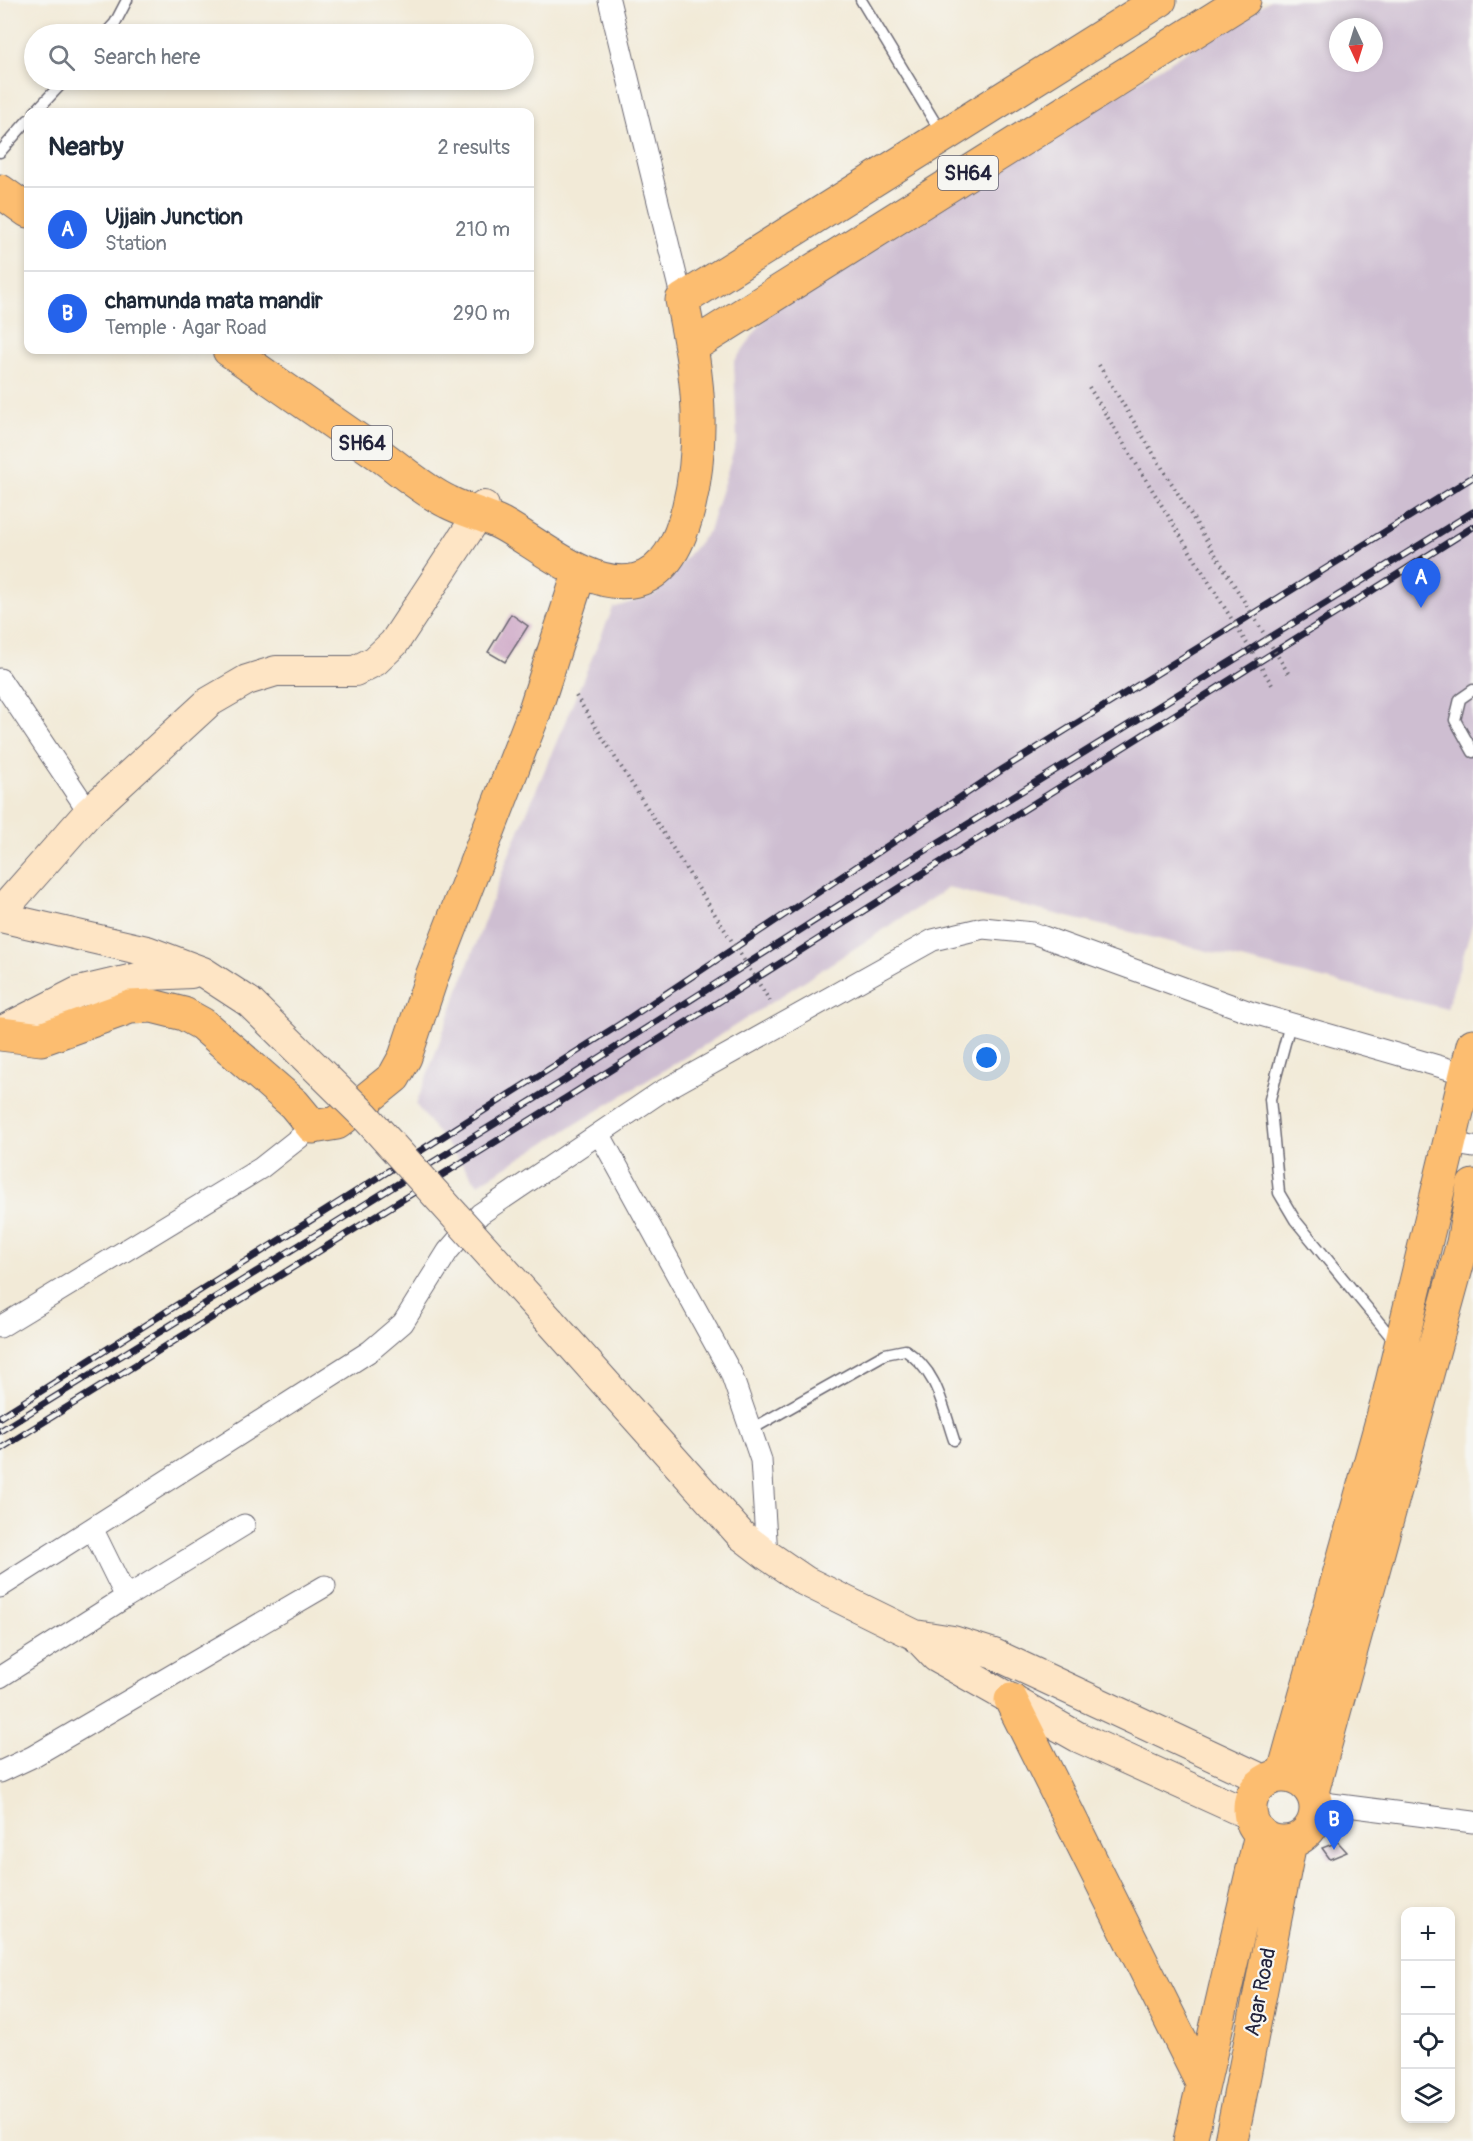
<!DOCTYPE html>
<meta charset="utf-8">
<style>
:root{--surface:#fff;--page:#f2f2f3;--text:#1f2937;--muted:#747a83;--line:#e0e1e3;--accent:#2563eb}
body{margin:0;font-family:Pangolin,sans-serif;background:var(--page);color:var(--text)}
.controls{position:absolute;right:18px;bottom:18px;display:grid;overflow:hidden;border-radius:12px;box-shadow:0 3px 9px #0003}
.controls button{width:54px;height:54px;display:grid;place-items:center;padding:0;border:0;border-bottom:2px solid var(--line);background:var(--surface);color:var(--text);font:30px sans-serif}
.compass{position:absolute;left:1329px;top:18px;width:54px;height:54px;border-radius:50%;background:var(--surface);box-shadow:0 3px 9px #0003;rotate:176deg}
.you{position:absolute;left:987px;top:1058px;width:21px;height:21px;margin:-15px;border:4px solid #fff;border-radius:50%;background:#1a73e8;box-shadow:0 0 0 9px #1a73e833}
.badge{display:grid;place-items:center;width:39px;height:39px;border-radius:50%;background:var(--accent);color:#fff;font-size:20px;font-weight:700}
.pin{position:absolute;translate:-50% -50px;filter:drop-shadow(0 2px 3px #0008)}
.pin::after{content:'';position:absolute;top:32px;width:21px;height:18px;background:inherit;clip-path:polygon(0 0,100% 0,50% 100%)}
.list{margin:0;padding:0;list-style:none}
h2{display:flex;justify-content:space-between;align-items:center;height:78px;margin:0;padding:0 24px;font-size:26px}
h2 small{font-size:20px;font-weight:400;color:var(--muted)}
.list li{display:grid;grid-template-columns:39px 1fr auto;gap:18px;align-items:center;box-sizing:border-box;height:84px;padding:0 24px;border-top:2px solid var(--line)}
.list b{display:block;font-size:22px;white-space:nowrap}
.list p{margin:0;font-size:20px;white-space:nowrap;color:var(--muted)}
.list em{font-size:20px;font-style:normal;color:var(--muted)}
.icon{flex:none;width:33px;height:33px;fill:none;stroke:currentColor;stroke-width:2;stroke-linecap:round;stroke-linejoin:round}
.map{position:relative;flex:none;width:1473px;height:2141px;overflow:hidden}
.search{position:absolute;background:var(--surface);box-shadow:0 3px 9px #0003;left:24px;top:24px;width:510px;height:66px;display:flex;align-items:center;gap:15px;box-sizing:border-box;padding:0 21px;border-radius:33px;color:var(--muted);font-size:22px}
.panel{position:absolute;background:var(--surface);box-shadow:0 3px 9px #0003;left:24px;top:108px;width:510px;height:246px;border-radius:12px}
.map>svg:first-child{display:block}
</style>
<div class="map">
<svg width="1473" height="2141" viewBox="0 0 1473 2141">
<rect width="100%" height="100%" fill="#f6f6f2"/>
<filter id="ink" filterUnits="userSpaceOnUse"><feTurbulence type="fractalNoise" baseFrequency=".0167" numOctaves="2"/><feDisplacementMap in="SourceGraphic" scale="12" xChannelSelector="R" yChannelSelector="G"/><feConvolveMatrix kernelMatrix="1 2 1 2 8 2 1 2 1" color-interpolation-filters="sRGB"/></filter>
<filter id="wash" filterUnits="userSpaceOnUse"><feTurbulence type="fractalNoise" baseFrequency=".008" numOctaves="4" result="noise"/><feDisplacementMap in="SourceGraphic" scale="24" xChannelSelector="R" yChannelSelector="G"/><feGaussianBlur stdDeviation="1.35" result="paint"/><feColorMatrix in="noise" values="0 0 0 0 0 0 0 0 0 0 0 0 0 0 0 0 0 1.4 0 .05"/><feComposite in="paint" operator="in"/></filter>
<g filter="url(#wash)">
<rect width="100%" height="100%" fill="#f2ead7"/>
<path fill="#cebed1" fill-rule="evenodd" d="M1270 0H1473V922L1447 1009 948 888 705 1045 478 1184 416 1105 508 857 613 608 654 595 709 531 737 440 734 362 773 307ZM1338 27H1374V63H1338Z"/>
<g id="blocks">
<path fill="#c89bc0" d="M511 614 528 626 505 662 488 652Z
M1338 1842 1347 1852 1330 1859 1322 1848Z"/>
</g>
</g>
<g filter="url(#ink)">
<use href="#blocks" fill-opacity="0" stroke="#6b6872" stroke-width="1.5"/>
<g fill="none" stroke-linecap="round" stroke-linejoin="round">
<g stroke="#6b6872" stroke-width="13">
<path id="lane" d="M861 0 942 134
M105 34 115 23 127 0
M35 112 65 80
M0 152 28 120
M1473 690 1460 699 1455 720 1473 752
M1290 1024 1270 1099 1279 1193 1295 1220 1396 1343
M752 1429 885 1354 905 1350C938 1372 942 1405 954 1440"/>
</g>
<g stroke="#6b6872" stroke-width="23">
<path id="street" d="M609 0 682 300
M0 679 89 812
M600 1135 731 1373 761 1460 767 1555
M1449 1143 1473 1147
M0 1327 261 1168 313 1127
M0 1587 370 1351 403 1323 448 1251 480 1214 659 1093 933 940 983 928 1033 933 1250 1012 1466 1074
M126 1597 244 1525
M0 1677 126 1597 93 1530
M0 1772 32 1757 325 1586
M1316 1802 1473 1822"/>
</g>
<g stroke="#6b6872" stroke-width="32">
<path id="secondary" d="M0 913 89 812 209 702 247 680 276 671H355L375 661 394 643 484 506
M0 917 147 951 203 972 249 1002
M0 1032 78 992 150 975 191 973
M550 1321 741 1535 767 1555 805 1581 915 1635 953 1641 994 1654 1266 1781
M915 1635 936 1657 1078 1737 1250 1815"/>
</g>
<g stroke="#6b6872" stroke-width="35">
<path id="primary" d="M0 191 28 211
M691 347 1244 0
M229 350C278 384 328 419 377 453 400 469 423 490 448 502 465 511 485 515 502 524 539 544 592 592 637 580 692 565 699 459 698 412 697 374 689 336 682 300L1160 0
M0 1034 41 1039 130 1007 152 1006 184 1014 202 1024 294 1104 313 1127 337 1123 394 1077 405 1057 432 976 534 713 580 571
M1011 1700 1203 2085
M1250 1809a33 33 0 1 1 66 0a33 33 0 1 1-66 0Z
M1283 1776 1388 1399 1473 1045
M1312 1792 1463 1243 1473 1186
M1190 2141 1261 1834
M1231 2141 1290 1842"/>
</g>
<use href="#lane" stroke="#fff" stroke-width="10"/>
<use href="#street" stroke="#fff" stroke-width="21"/>
<use href="#secondary" stroke="#fee5c5" stroke-width="30"/>
<use href="#primary" stroke="#fcbd6f" stroke-width="33"/>
<g stroke="#22223b" stroke-width="7">
<path id="rail" d="M0 1417 622 1023 1000 771 1473 477
M0 1431 557 1085 902 865 1473 512
M0 1449 566 1098 1473 527"/>
</g>
<use href="#rail" stroke="#f6f6f2" stroke-width="4.5" stroke-dasharray="14" stroke-linecap="butt"/>
<g stroke="#6b6872" stroke-width="32" stroke-linecap="butt">
<path id="secondary-bridge" d="M249 1002 365 1116 550 1321"/>
</g>
<path stroke="#6b6872" stroke-width="4" stroke-dasharray="1.5 4.5" stroke-linecap="butt" d="M1099 365 1290 676
M1089 387 1274 688
M576 696 770 1001"/>
<use href="#secondary-bridge" stroke="#fee5c5" stroke-width="30"/>
</g>
</g>
<g text-anchor="middle" stroke-width="4.5" stroke-linejoin="round" paint-order="stroke">
<g fill="#f6f6f2" stroke="#626272" stroke-width="1.5">
<rect x="938" y="156" width="60" height="34" rx="4.5"/>
<rect x="332" y="426" width="60" height="34" rx="4.5"/>
</g>
<g font-size="20" font-weight="bold" fill="#22223b">
<text x="968" y="180">SH64</text>
<text x="362" y="450">SH64</text>
</g>
<g font-size="21" fill="#22223b" stroke="#f6f6f2">
<text transform="translate(1260 1992) rotate(-79)" y="7">Agar Road</text>
</g>
</g>
</svg>
<div class="controls">
<button>+</button>
<button>−</button>
<button><svg class="icon" aria-label="locate" viewBox="0 0 24 24"><circle cx="12" cy="12" r="6"/><path d="M12 2v4M12 18v4M2 12h4M18 12h4"/></svg></button>
<button><svg class="icon" aria-label="layers" viewBox="0 0 24 24"><path d="M12 4l9 5-9 5-9-5zM3 14l9 5 9-5"/></svg></button>
</div>
<svg class="compass" viewBox="-18 -18 36 36"><path d="M0-13l5 13h-10z" fill="#e53935"/><path d="M0 13l5-13h-10z" fill="#747a83"/></svg>
<div class="you"></div>
<div class="pin badge" style="left:1421px;top:608px">A</div>
<div class="pin badge" style="left:1334px;top:1850px">B</div>
<div class="search"><svg class="icon" aria-label="search" viewBox="0 0 24 24"><circle cx="10" cy="10" r="6"/><path d="M15 15l6 6"/></svg>Search here</div>
<section class="panel">
<h2>Nearby<small>2 results</small></h2>
<ul class="list">
<li><span class="badge">A</span><div><b>Ujjain Junction</b><p>Station</p></div><em>210 m</em></li>
<li><span class="badge">B</span><div><b>chamunda mata mandir</b><p>Temple · Agar Road</p></div><em>290 m</em></li>
</ul>
</section>
</div>
